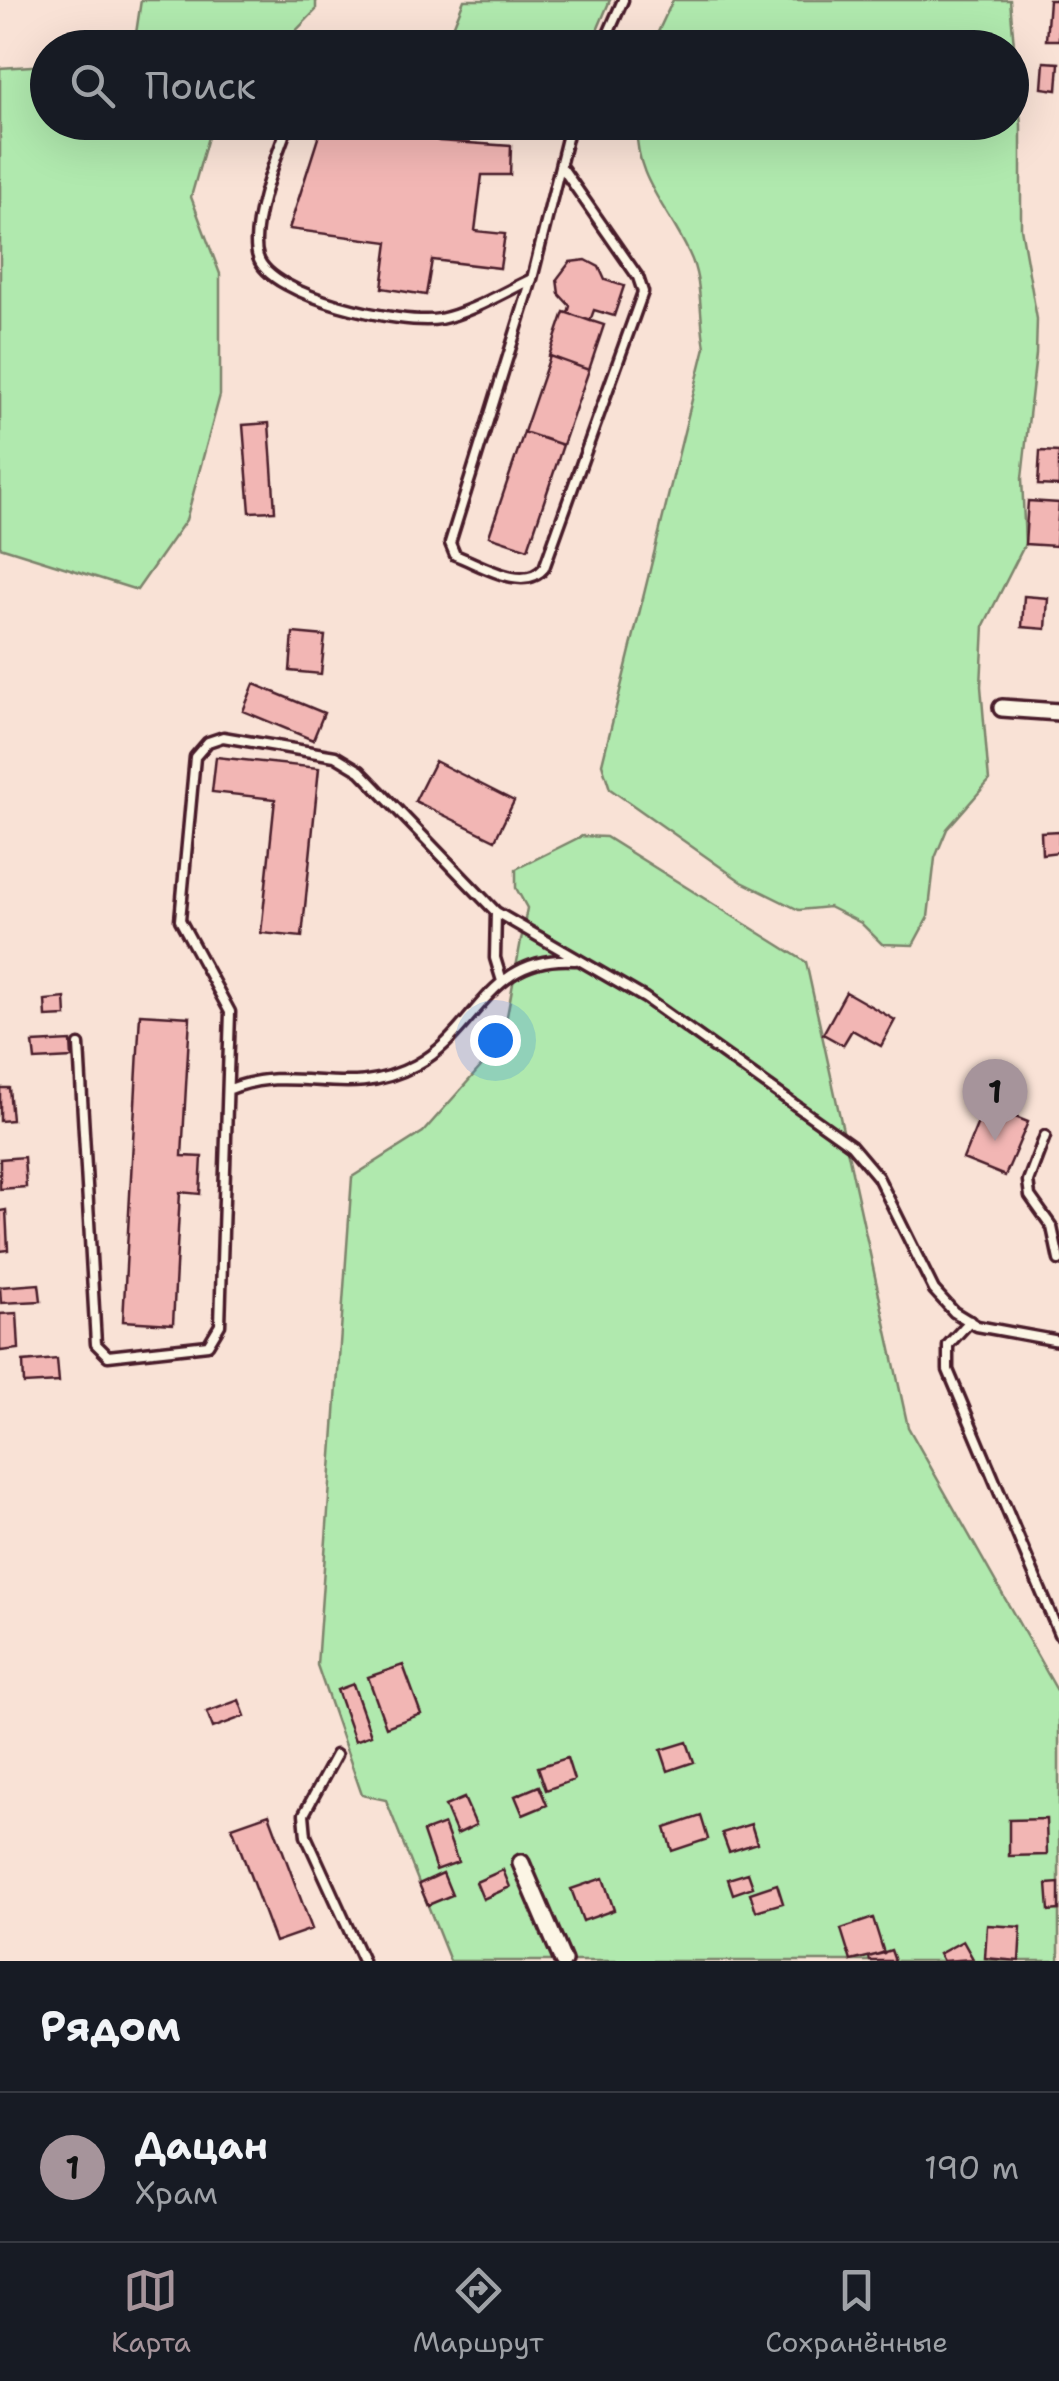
<!DOCTYPE html>
<html lang="ru">
<meta charset="utf-8">
<style>
:root{--surface:#171b24;--page:#242831;--text:#f1f3f6;--muted:#9ea1a6;--line:#363941;--accent:#a6949b}
body{margin:0;font-family:"Shantell Sans",sans-serif;background:var(--page);color:var(--text)}
.you{position:absolute;left:495px;top:1040px;width:35px;height:35px;margin:-25px;border:8px solid #fff;border-radius:50%;background:#1a73e8;box-shadow:0 0 0 15px #1a73e833}
.badge{display:grid;place-items:center;width:65px;height:65px;border-radius:50%;background:var(--accent);color:#111;font-size:32px;font-weight:700}
.pin{position:absolute;translate:-50% -82px;filter:drop-shadow(0 2px 5px #0008)}
.pin::after{content:'';position:absolute;top:52px;width:35px;height:30px;background:inherit;clip-path:polygon(0 0,100% 0,50% 100%)}
.list{margin:0;padding:0;list-style:none}
h2{display:flex;justify-content:space-between;align-items:center;height:130px;margin:0;padding:0 40px;font-size:42px}
h2 small{font-size:32px;font-weight:400;color:var(--muted)}
.list li{display:grid;grid-template-columns:65px 1fr auto;gap:30px;align-items:center;box-sizing:border-box;height:150px;padding:0 40px;border-top:2px solid var(--line)}
.list b{display:block;font-size:38px;white-space:nowrap}
.list p{margin:0;font-size:32px;white-space:nowrap;color:var(--muted)}
.list em{font-size:32px;font-style:normal;color:var(--muted)}
.icon{flex:none;width:55px;height:55px;fill:none;stroke:currentColor;stroke-width:2;stroke-linecap:round;stroke-linejoin:round}
.map{position:relative;flex:none;width:1059px;height:1961px;overflow:hidden}
.search{position:absolute;background:var(--surface);box-shadow:0 10px 40px #0002;left:30px;right:30px;top:30px;height:110px;display:flex;align-items:center;gap:25px;box-sizing:border-box;padding:0 35px;border-radius:55px;color:var(--muted);font-size:38px}
.sheet{height:280px;background:var(--surface)}
nav{display:flex;justify-content:space-around;align-items:center;box-sizing:border-box;height:140px;border-top:2px solid var(--line);background:var(--surface);font-size:28px;color:var(--muted)}
nav a{display:grid;justify-items:center;gap:5px}
nav .on{color:var(--accent)}
.map>svg:first-child{display:block}
</style>
<div class="map">
<svg width="1059" height="1961" viewBox="0 0 1059 1961">
<rect width="100%" height="100%" fill="#f9e2d6"/>
<filter id="ink" filterUnits="userSpaceOnUse"><feTurbulence type="fractalNoise" baseFrequency=".01" numOctaves="2"/><feDisplacementMap in="SourceGraphic" scale="20" xChannelSelector="R" yChannelSelector="G"/><feConvolveMatrix kernelMatrix="1 2 1 2 8 2 1 2 1" color-interpolation-filters="sRGB"/></filter>
<g filter="url(#ink)">
<path fill="#b0e9ae" stroke="#7d846c" stroke-width="2.5" d="M141 0H316V10L280 47H134Z
M464 0H610L590 47H461L447 42Z
M673 0H1010L1021 125V228L1037 319 1036 354 1022 478 1025 544 984 625 981 686 989 781 947 829 935 858 928 917 913 945 882 944 861 923 829 907 799 910 742 882 610 789 602 764 705 347C699 316 703 281 689 253 668 207 633 177 637 123L1012 122V48L651 47Z
M47 65 48 122 212 123 191 197 220 274V395L186 520 137 590 0 547V68Z
M582 836 606 837 806 962 908 1427 1059 1694V1961H450L386 1800 362 1795 317 1665 352 1177 423 1132 502 1043 527 908 516 888V869Z"/>
<path fill="#f2b6b4" stroke="#4a1f2b" stroke-width="2.5" d="M1049 0H1059V40H1046Z
M1044 62 1059 63 1057 90 1042 88Z
M323 122H393L439 141 511 146 510 175H482L475 231 505 234 500 268 432 260 426 295 382 288 388 242 289 229Z
M586 260 599 267 605 280 624 286 614 316 594 310 590 321 568 313 570 306 559 294 557 279 570 262Z
M564 312 604 325 589 370 549 356Z
M550 356 589 370 563 445 524 432Z
M269 423 275 511 250 512 243 425Z
M524 432 563 445 528 549 489 536Z
M1040 451 1059 452V486L1038 485Z
M1028 501 1059 503 1056 546 1025 544Z
M1024 596 1048 598 1046 629 1022 627Z
M293 633 325 636 321 674 290 671Z
M254 684 324 713 313 740 243 711Z
M216 757 319 768 302 937 261 933 275 799 212 792Z
M435 761 514 801 495 840 415 801Z
M1059 831V852L1042 854 1041 832Z
M846 992 895 1020 881 1046 852 1030 843 1045 823 1034Z
M65 998 66 1016 46 1017 45 1000Z
M140 1014 190 1017 182 1156 202 1157 200 1194 180 1192 173 1324 123 1321Z
M71 1041 72 1058 35 1060 33 1043Z
M0 1088H9L12 1120 0 1121Z
M985 1105 1028 1122 1005 1176 963 1159Z
M24 1157 26 1187 0 1189V1159Z
M6 1210 8 1250 0 1251V1211Z
M39 1284 41 1301 1 1303 0 1287Z
M17 1313 19 1349 0 1351V1314Z
M57 1359 59 1382 24 1384 23 1362Z
M403 1665 421 1714 386 1727 368 1677Z
M353 1684 371 1735 355 1741 337 1690Z
M239 1700 245 1716 213 1728 207 1712Z
M687 1742 694 1762 668 1771 661 1750Z
M567 1758 574 1780 546 1790 538 1767Z
M539 1786 547 1805 523 1815 515 1796Z
M464 1798 476 1825 457 1834 445 1806Z
M269 1814 312 1929 275 1942 232 1827Z
M701 1816 708 1839 672 1851 665 1828Z
M1046 1819 1047 1855 1009 1856V1820Z
M444 1824 458 1862 436 1870 423 1832Z
M751 1824 757 1843 729 1852 722 1833Z
M503 1870 510 1887 483 1899 476 1882Z
M443 1873 452 1895 428 1905 419 1884Z
M748 1873 753 1887 733 1894 728 1879Z
M603 1878 614 1910 583 1921 571 1889Z
M1059 1883V1910L1049 1911 1047 1884Z
M777 1884 783 1903 756 1911 750 1893Z
M873 1918 884 1953 851 1961 841 1929Z
M987 1925 1021 1927 1019 1961 985 1958Z
M963 1941 973 1959 943 1961 939 1954Z
M891 1950 895 1961H870L869 1957Z"/>
<g fill="none" stroke-linecap="round" stroke-linejoin="round">
<g stroke="#4a1f2b" stroke-width="15">
<path id="lane" d="M602 48 623 0
M289 122C278 152 248 227 258 257 270 297 403 326 440 319 470 313 504 292 532 279
M563 169 638 277 643 292 544 568C524 593 480 564 455 555L450 543 532 279 571 122
M496 912 495 958 502 981
M79 1045 96 1344 108 1356 208 1345 220 1325 230 1012 180 920 195 757 208 742 223 737 335 756 360 771 496 912 645 998 851 1145 878 1177 934 1290 954 1312 977 1326 1059 1341
M230 1089C298 1062 345 1103 416 1065 478 1032 487 954 575 960
M1045 1136 1028 1181 1030 1196 1052 1227 1059 1260
M970 1321 948 1345V1370L1059 1634
M336 1755 304 1814 306 1836 363 1961"/>
</g>
<g stroke="#4a1f2b" stroke-width="22">
<path id="street" d="M1002 708 1059 712
M521 1863 563 1961"/>
</g>
<use href="#lane" stroke="#fcf5e5" stroke-width="8"/>
<use href="#street" stroke="#fcf5e5" stroke-width="15"/>
</g>
</g>
</svg>
<div class="you"></div>
<div class="pin badge" style="left:995px;top:1141px">1</div>
<div class="search"><svg class="icon" aria-label="search" viewBox="0 0 24 24"><circle cx="10" cy="10" r="6"/><path d="M15 15l6 6"/></svg>Поиск</div>
</div>
<section class="sheet">
<h2>Рядом<small></small></h2>
<ul class="list">
<li><span class="badge">1</span><div><b>Дацан</b><p>Храм</p></div><em>190 m</em></li>
</ul>
</section>
<nav>
<a class="on"><svg class="icon" aria-label="map" viewBox="0 0 24 24"><path d="M3 6l6-2 6 2 6-2v14l-6 2-6-2-6 2zM9 4v14M15 6v14"/></svg>Карта</a>
<a><svg class="icon" aria-label="directions" viewBox="0 0 24 24"><path d="M12 3l9 9-9 9-9-9zM9 14v-3h6M13 9l2 2-2 2"/></svg>Маршрут</a>
<a><svg class="icon" aria-label="saved" viewBox="0 0 24 24"><path d="M7 4h10v16l-5-4-5 4z"/></svg>Сохранённые</a>
</nav>
